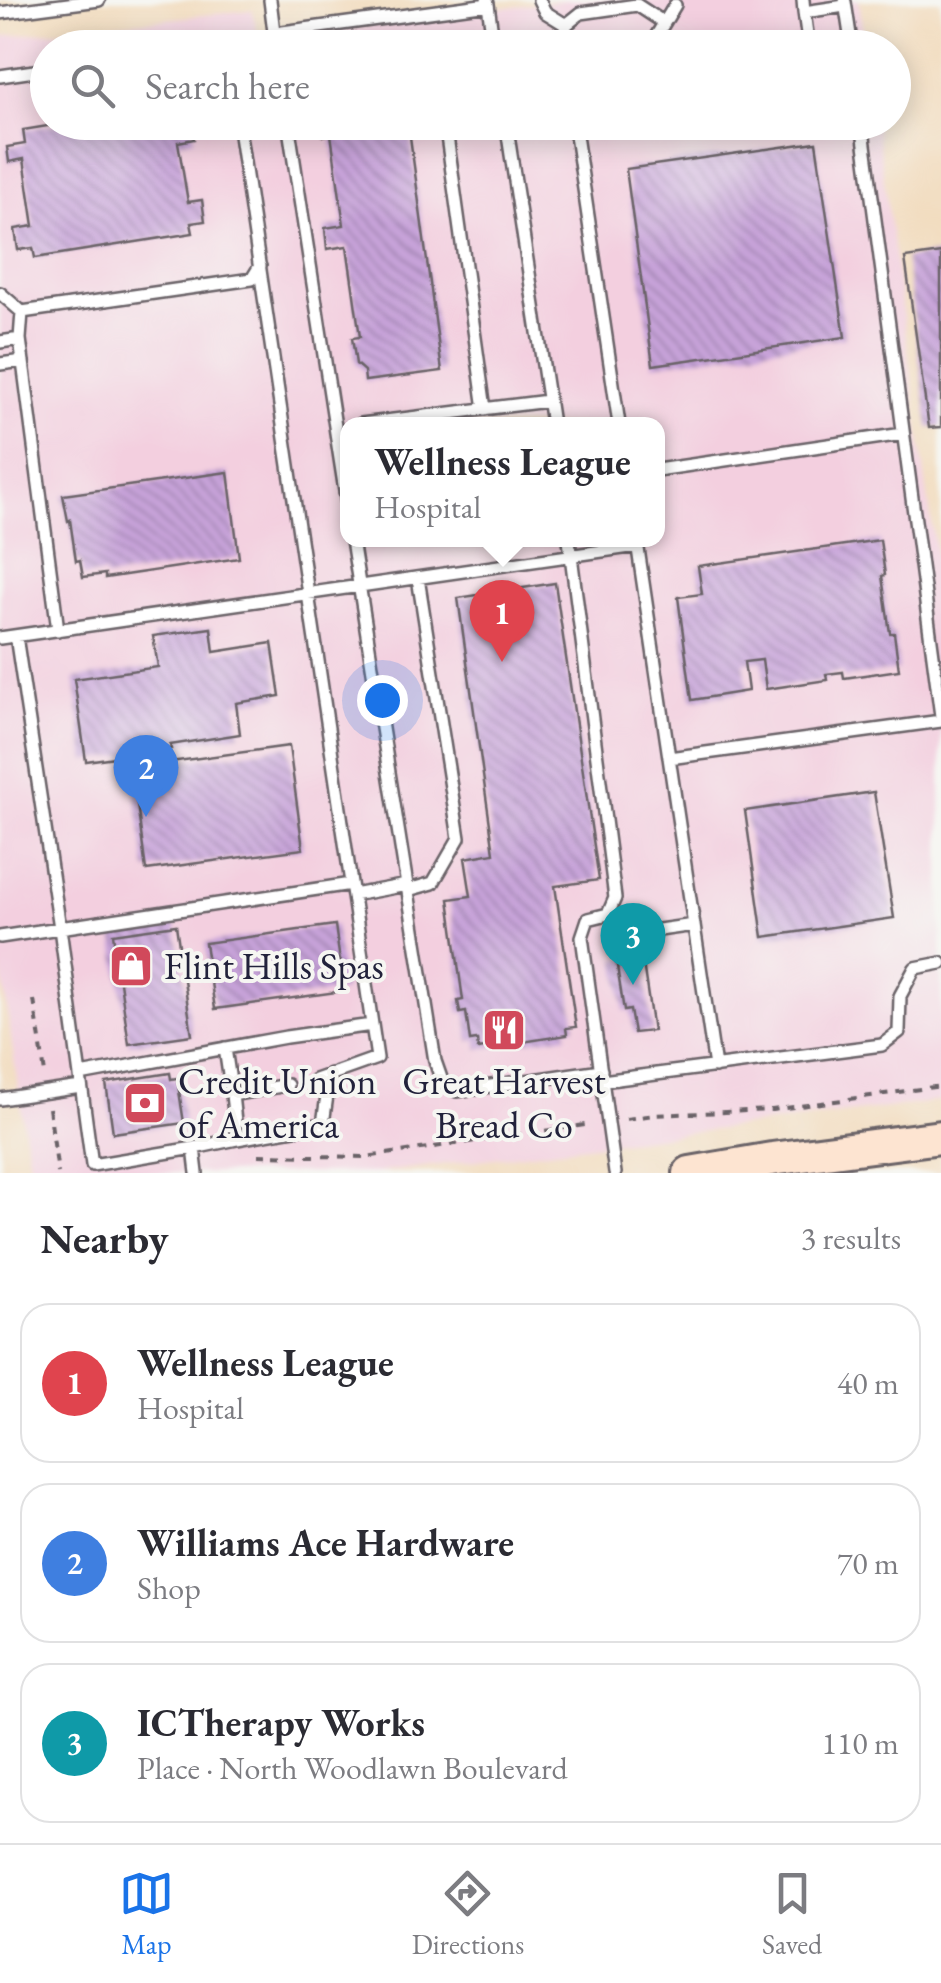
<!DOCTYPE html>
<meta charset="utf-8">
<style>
:root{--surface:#fff;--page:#f7f7f7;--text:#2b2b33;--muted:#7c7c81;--line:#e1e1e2;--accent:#1a73e8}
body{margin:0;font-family:"EB Garamond",serif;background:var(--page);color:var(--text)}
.you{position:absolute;left:382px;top:700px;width:35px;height:35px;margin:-25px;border:8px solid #fff;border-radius:50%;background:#1a73e8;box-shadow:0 0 0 15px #1a73e833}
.badge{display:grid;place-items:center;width:65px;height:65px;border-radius:50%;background:var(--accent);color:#fff;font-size:32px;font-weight:700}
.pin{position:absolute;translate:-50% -82px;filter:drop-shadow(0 2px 5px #0008)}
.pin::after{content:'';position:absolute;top:52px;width:35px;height:30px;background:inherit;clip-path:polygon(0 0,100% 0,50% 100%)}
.popup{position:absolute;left:340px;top:417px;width:325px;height:130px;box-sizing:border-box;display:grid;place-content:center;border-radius:20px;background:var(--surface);filter:drop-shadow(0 2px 8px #0005);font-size:32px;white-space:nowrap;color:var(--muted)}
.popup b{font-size:38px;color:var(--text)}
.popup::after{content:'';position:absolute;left:50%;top:100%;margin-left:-20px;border:20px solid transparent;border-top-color:var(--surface)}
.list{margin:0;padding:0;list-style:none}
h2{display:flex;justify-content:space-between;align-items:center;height:130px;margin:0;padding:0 40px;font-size:42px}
h2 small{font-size:32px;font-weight:400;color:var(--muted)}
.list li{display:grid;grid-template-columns:65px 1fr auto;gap:30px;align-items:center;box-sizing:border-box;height:160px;margin:0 20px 20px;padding:0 20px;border:2px solid var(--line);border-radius:30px}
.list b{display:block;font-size:38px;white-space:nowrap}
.list p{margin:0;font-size:32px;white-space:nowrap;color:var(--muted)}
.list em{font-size:32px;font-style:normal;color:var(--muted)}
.icon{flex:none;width:55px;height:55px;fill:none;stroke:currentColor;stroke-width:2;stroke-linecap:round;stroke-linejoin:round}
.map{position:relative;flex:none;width:941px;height:1173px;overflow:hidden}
.search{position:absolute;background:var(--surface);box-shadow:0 5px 25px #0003;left:30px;right:30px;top:30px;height:110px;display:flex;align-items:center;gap:25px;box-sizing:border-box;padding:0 35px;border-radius:55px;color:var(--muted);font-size:38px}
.sheet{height:670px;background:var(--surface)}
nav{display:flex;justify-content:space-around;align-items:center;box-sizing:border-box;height:140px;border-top:2px solid var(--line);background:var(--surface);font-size:28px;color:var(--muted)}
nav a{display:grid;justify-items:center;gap:5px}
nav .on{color:var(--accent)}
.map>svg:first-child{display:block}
</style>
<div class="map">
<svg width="941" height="1173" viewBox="0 0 941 1173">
<defs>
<pattern id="building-back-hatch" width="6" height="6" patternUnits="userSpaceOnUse" patternTransform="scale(2.5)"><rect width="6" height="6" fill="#c7a3d9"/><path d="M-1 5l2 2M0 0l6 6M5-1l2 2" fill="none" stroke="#a184b1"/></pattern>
</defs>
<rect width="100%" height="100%" fill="#f6f6f2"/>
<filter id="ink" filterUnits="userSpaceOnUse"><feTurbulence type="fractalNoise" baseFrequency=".01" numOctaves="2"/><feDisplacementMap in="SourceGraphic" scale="20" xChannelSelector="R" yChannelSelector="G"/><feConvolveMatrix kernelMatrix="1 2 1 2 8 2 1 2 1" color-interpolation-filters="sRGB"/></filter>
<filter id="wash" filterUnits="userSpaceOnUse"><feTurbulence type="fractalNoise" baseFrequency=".0048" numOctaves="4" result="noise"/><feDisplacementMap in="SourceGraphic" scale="40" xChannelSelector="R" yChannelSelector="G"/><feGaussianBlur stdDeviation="2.25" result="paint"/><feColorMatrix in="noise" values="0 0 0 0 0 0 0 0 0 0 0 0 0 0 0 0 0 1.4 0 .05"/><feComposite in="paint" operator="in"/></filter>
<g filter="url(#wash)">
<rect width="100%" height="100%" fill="#f2dbbd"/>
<path fill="#f3cfdf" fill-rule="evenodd" d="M565 0H859L865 47 48 48V122L876 123 941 590V1101L375 1173H33L29 1165 0 960V37L252 10 259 39ZM347 424H657V540H347Z"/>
<g id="blocks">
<path fill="url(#building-back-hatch)" d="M72 122H191L194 139 178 142 188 202 202 200 205 221 191 223 193 233 35 258 33 248 18 250 15 229 34 226 24 159 9 162 7 147 25 144 23 130Z
M322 122H408L442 371 365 381 364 371 356 364 352 338 360 337 347 246 327 249 325 228 344 225 331 134 323 136Z
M816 142 845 337 653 365 626 169Z
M941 253V427L929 428 905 258Z
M228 472 239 558 105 578V574L83 577 80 560 76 561 70 520 68 521 63 495Z
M880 540 885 575 882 576 890 633H894L899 670 844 678 843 672 826 674 827 680 766 689 762 660 744 662 748 691 692 700 678 597 702 594 698 566Z
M555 583 599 880 555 886 576 1027 566 1028 567 1035 478 1049 477 1040 470 1041 466 1012 460 1013 458 1001 463 1000 449 899 471 896 465 858 494 853 458 598Z
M211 628 214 652 272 643 280 696 236 703 240 734 170 745 171 749 86 761 74 679 158 667 153 636Z
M289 746 303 849 146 870 132 767Z
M874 792 894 918 763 937 745 811Z
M176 925 192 1035 129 1044 113 934Z
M335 925 344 991 215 1009 205 943Z
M642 956 653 1031 634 1033 630 1010 624 1011 616 960Z
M170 1073 171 1079 177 1078 184 1123 113 1133 106 1083Z"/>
</g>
</g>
<g filter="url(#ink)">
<use href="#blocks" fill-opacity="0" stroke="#6b6368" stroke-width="2.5"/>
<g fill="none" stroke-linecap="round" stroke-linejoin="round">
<g stroke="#6b6368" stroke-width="16">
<path id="lane" d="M270 0 276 48
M539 0 545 12 566 25
M803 0 804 12 845 6
M845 2 852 48
M488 4 494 48
M804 12 809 48
M0 13 99 0
M275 33 488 4 487 0
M203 48H206
M563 48 566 25 581 13 637 5 663 22
M649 48 675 5
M0 76 48 69
M238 122 377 1058 315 1080
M288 122 347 504
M445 122 485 409
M506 122 552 424
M574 122 619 424
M862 122 941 716
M0 293 22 312
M0 342 20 339
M0 364 23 361
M361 424 548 401
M657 470 903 434
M352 540 435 1061 442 1081 457 1091 601 1070
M569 540 615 898 608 914 588 919 582 937 615 1173
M637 542 715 1067
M58 630 20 339 22 312 252 279 260 266
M16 636 60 928 92 1165 194 1148
M0 638 637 546
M669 758 941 721
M408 890 433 883 459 838 418 578
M353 895 407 885
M608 914 638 933 694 925
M0 937 351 884
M225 1048 232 1095
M80 1075 286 1037 372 1025
M602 1081 882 1045 899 1032 900 996 915 968 941 963
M0 1099 81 1087
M237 1139 323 1124 330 1074
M197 1173 194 1148 237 1139 232 1095 287 1085"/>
</g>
<g stroke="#6b6368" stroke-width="38">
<path id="secondary" d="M690 1173 772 1159 941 1137"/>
</g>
<path stroke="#6b6368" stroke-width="4" stroke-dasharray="8 8" stroke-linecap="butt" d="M34 1000 45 1074
M49 1108 58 1173
M626 1119 654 1115 772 1110 941 1086
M259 1155 366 1157 592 1124"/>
<use href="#lane" stroke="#fff" stroke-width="11"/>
<use href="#secondary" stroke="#fde4d1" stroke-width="32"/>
</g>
</g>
<defs>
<g id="shop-square" transform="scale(2.25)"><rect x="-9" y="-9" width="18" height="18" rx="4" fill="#d1495b" stroke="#f6f6f2"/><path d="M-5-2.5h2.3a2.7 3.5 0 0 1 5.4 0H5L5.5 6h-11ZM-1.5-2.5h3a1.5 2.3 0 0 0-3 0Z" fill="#fff"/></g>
<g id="restaurant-square" transform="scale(2.25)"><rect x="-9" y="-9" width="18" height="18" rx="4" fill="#d1495b" stroke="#f6f6f2"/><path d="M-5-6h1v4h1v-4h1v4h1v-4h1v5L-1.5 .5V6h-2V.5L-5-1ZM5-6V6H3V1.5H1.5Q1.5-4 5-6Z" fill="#fff"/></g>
<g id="bank-square" transform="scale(2.25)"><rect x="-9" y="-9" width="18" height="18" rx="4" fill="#d1495b" stroke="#f6f6f2"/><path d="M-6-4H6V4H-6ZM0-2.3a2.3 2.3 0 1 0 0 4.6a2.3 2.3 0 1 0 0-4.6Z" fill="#fff"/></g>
</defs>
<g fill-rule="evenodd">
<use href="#shop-square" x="131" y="966"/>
<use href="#restaurant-square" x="504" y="1030"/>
<use href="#bank-square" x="145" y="1103"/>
</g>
<g text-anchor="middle" stroke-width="8" stroke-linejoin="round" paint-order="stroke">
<g font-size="38" fill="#22223b" stroke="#f6f6f2" text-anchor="start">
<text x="164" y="979">Flint Hills Spas</text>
<text x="178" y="1094">Credit Union<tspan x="178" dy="44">of America</tspan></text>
<text x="504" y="1094" text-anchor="middle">Great Harvest<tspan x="504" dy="44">Bread Co</tspan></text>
</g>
</g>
</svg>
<div class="you"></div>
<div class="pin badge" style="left:502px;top:662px;background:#e0444e">1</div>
<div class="popup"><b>Wellness League</b>Hospital</div>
<div class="pin badge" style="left:146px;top:817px;background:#3f7fe0">2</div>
<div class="pin badge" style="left:633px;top:985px;background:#0f9aa8">3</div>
<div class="search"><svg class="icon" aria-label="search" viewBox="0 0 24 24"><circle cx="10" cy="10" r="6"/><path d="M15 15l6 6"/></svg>Search here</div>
</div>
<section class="sheet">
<h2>Nearby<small>3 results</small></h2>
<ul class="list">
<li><span class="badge" style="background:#e0444e">1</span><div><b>Wellness League</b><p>Hospital</p></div><em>40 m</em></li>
<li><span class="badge" style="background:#3f7fe0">2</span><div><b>Williams Ace Hardware</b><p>Shop</p></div><em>70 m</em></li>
<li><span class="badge" style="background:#0f9aa8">3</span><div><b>ICTherapy Works</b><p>Place · North Woodlawn Boulevard</p></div><em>110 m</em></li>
</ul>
</section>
<nav>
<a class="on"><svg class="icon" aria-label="map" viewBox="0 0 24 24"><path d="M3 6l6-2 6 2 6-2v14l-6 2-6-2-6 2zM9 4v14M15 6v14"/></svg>Map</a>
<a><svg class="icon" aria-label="directions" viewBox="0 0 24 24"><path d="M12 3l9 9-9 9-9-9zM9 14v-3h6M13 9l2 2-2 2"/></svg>Directions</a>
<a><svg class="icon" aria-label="saved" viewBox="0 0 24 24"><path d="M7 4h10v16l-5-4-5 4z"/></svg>Saved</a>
</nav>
